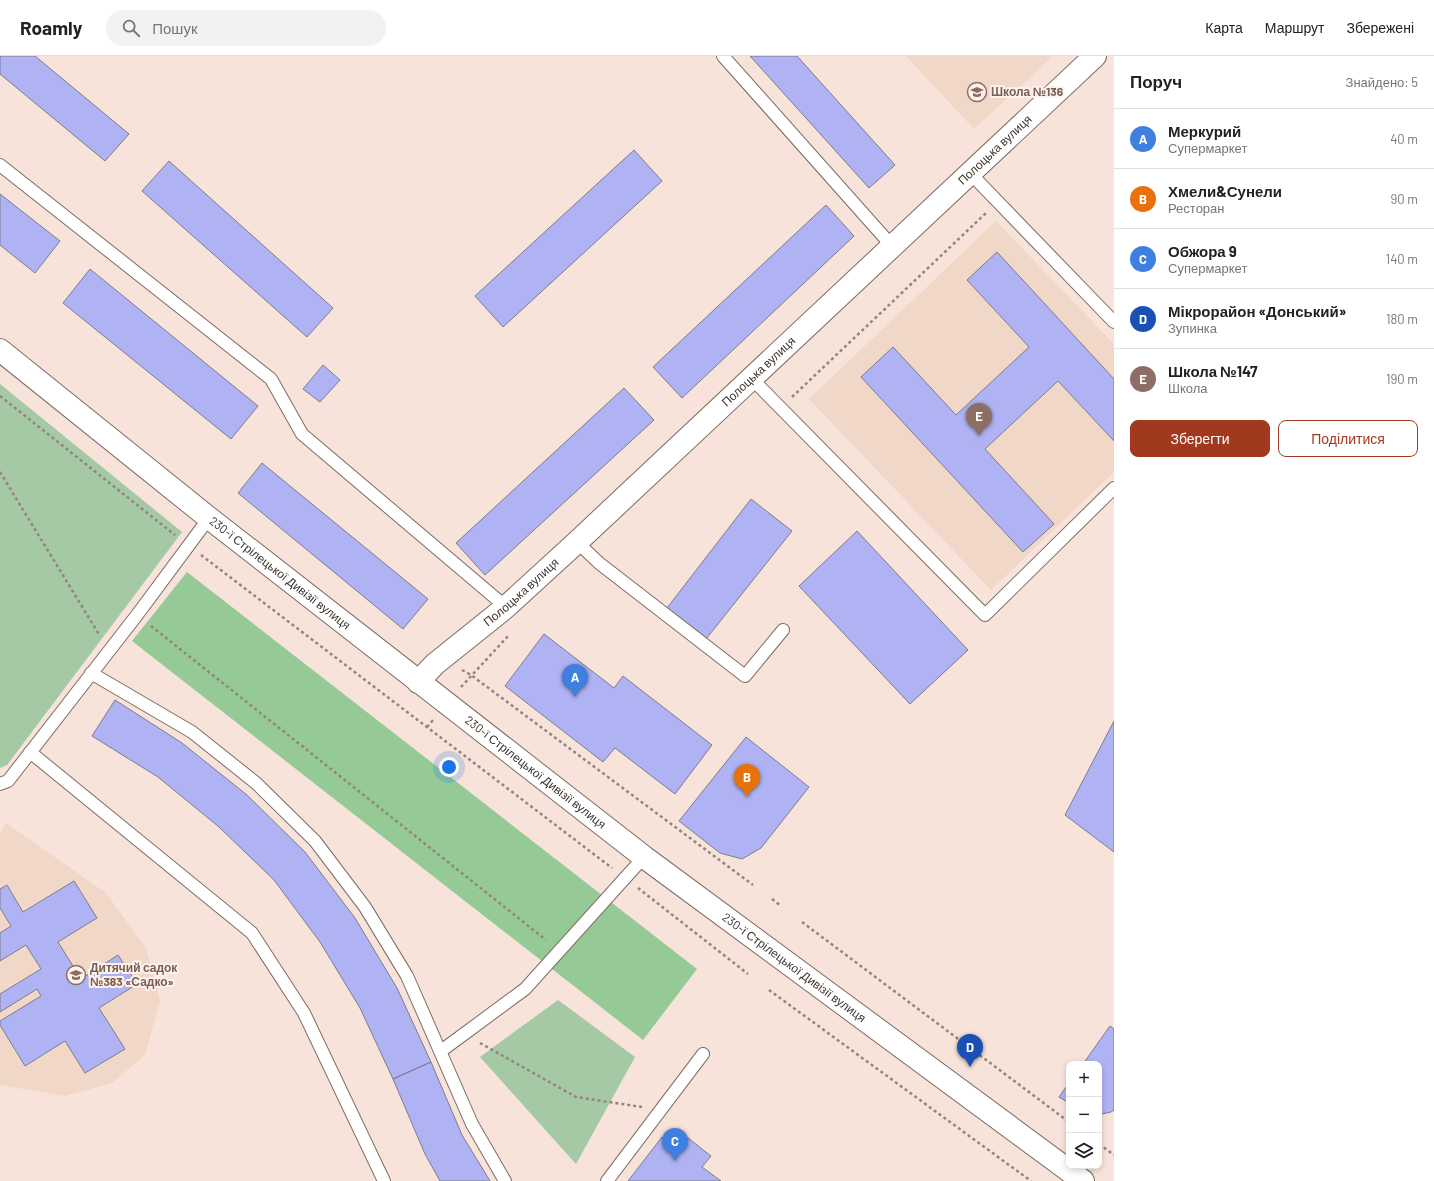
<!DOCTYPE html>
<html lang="uk">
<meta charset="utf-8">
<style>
:root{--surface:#fff;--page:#f2f2f2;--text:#222;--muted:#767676;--line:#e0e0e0;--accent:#a1391f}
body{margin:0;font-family:Barlow,sans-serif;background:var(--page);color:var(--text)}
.controls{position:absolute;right:12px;bottom:12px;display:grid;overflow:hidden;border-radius:8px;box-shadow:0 2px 6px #0003}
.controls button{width:36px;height:36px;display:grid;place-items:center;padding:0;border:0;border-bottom:1px solid var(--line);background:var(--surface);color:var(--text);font:20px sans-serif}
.you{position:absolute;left:449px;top:711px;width:14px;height:14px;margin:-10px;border:3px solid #fff;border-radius:50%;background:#1a73e8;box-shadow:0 0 0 6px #1a73e833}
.badge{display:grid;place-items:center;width:26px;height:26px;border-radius:50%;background:var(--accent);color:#fff;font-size:13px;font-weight:700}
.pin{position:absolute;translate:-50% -33px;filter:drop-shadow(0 1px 2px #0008)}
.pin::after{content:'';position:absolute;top:21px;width:14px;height:12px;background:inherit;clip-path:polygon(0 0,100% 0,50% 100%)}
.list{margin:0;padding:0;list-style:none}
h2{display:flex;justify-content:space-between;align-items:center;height:52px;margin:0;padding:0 16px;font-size:17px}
h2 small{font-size:13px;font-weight:400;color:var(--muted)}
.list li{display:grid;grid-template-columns:26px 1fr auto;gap:12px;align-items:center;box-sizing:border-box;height:60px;padding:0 16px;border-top:1px solid var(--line)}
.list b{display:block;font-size:15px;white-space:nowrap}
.list p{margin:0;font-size:13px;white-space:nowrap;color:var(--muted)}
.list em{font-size:13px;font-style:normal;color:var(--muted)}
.actions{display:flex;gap:8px;padding:12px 16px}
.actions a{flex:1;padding:9px 0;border:1px solid var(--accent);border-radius:8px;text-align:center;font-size:14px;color:var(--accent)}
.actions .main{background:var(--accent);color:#fff}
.icon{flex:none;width:22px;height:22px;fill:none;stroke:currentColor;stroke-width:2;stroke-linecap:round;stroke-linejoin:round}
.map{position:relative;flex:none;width:1114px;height:1125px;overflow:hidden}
header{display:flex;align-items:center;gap:24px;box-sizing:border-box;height:56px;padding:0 20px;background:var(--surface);border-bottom:1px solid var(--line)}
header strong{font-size:19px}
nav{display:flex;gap:22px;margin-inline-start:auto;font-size:14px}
.search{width:280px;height:36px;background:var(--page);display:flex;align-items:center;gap:10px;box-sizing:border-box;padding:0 14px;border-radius:22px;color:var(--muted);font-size:15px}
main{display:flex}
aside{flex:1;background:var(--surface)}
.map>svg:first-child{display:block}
</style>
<header>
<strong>Roamly</strong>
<div class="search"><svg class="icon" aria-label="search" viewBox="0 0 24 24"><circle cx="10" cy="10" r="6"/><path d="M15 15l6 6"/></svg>Пошук</div>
<nav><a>Карта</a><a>Маршрут</a><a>Збережені</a></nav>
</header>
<main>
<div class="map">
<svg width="1114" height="1125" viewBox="0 0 1114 1125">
<rect width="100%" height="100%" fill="#f7e3d9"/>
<path fill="#f1d7c8" d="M906 0H1053L974 73Z
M996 165 1114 288V416L991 534 809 343Z
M6 767 106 837 146 892 160 945 145 999 112 1027 65 1040 0 1029V777Z"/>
<path fill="#a5c8a5" d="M0 328 182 476 7 709 0 712Z
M558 944 635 1001 576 1108 480 1001Z"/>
<path fill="#95ca96" d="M187 516 697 913 643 984 132 585Z"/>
<path fill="#b0b3f3" stroke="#7b7c8d" d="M0 0H35L129 78 105 105 0 18Z
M750 0H797L895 109 869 132Z
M634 94 662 125 503 271 475 240Z
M169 105 333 252 307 281 142 135Z
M0 138 60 185 35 217 0 189Z
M826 149 854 180 682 342 653 311Z
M997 196 1114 323V385L1058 325 985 393 1054 468 1023 496 861 321 893 291 956 359 1029 291 967 224Z
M90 213 258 350 231 383 63 247Z
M323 309 340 324 320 346 303 333Z
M624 332 654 364 485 519 456 487Z
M262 407 428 543 403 573 238 437Z
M751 443 792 475 706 583 667 552Z
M857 475 968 594 910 648 799 530Z
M544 578 614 632 623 620 712 689 675 738 615 692 603 706 505 630Z
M115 644 182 687 247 739 305 796 355 862 397 932 431 1006 393 1023 360 952 320 886 274 824 219 771 158 721 92 680Z
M1114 665V796L1065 759Z
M746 681 809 731 761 792 742 803 720 797 679 765Z
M74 825 97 862 58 886 81 923 118 899 137 928 99 952 125 993 85 1017 65 985 25 1010 0 969V965L41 940 37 933 0 956V938L41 913 26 889 0 905V877L11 870 0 852V833L7 829 23 856Z
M1110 970 1114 973V1054L1111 1056 1102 1058 1099 1057V1008H1083Z
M431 1006 462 1079 490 1125H440L425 1098 393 1023Z
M1069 1027V1047L1059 1041Z
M683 1078 711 1100 702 1111 721 1125H628L662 1081 674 1090Z"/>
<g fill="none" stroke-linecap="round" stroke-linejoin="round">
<g stroke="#7d6c63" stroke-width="14">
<path id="lane" d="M723 0 892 190
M0 109 271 323 302 378 506 551
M970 117 1114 266
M752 323 985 559 1114 432
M577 486 599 507 745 620 783 574
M91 617 192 676 256 727 315 785 365 851 407 920 472 1068 505 1125
M30 696 252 877 304 957 384 1125
M0 728 8 725 137 559 209 462
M441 995 525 933 644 801
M607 1125 703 998"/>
</g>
<g stroke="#7d6c63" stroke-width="24">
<g id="secondary">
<path id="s1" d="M0 294 209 462 644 801 1083 1125"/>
<path id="s2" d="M418 626 435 608 506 551 577 486 1095 0"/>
</g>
</g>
<path stroke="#93857e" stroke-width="2.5" stroke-dasharray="3 3" stroke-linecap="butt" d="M0 340 175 479
M792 341 986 157
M0 416 100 580
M201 499 612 812
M151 570 546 884
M462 614 471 619 753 829
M461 631 509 579
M427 671 433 664
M638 832 748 918
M772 843 781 850
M802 866 1069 1066
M769 934 1031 1125
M480 987 576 1041 642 1051
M1099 1088 1114 1099"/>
<use href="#lane" stroke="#fff" stroke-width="12"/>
<use href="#secondary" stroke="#fff" stroke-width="22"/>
</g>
<defs>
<g id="school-ring" transform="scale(1)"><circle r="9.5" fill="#fef2ec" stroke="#8d6e63" stroke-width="1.5"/><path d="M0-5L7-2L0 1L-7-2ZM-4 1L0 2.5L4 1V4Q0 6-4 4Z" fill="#8d6e63"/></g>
</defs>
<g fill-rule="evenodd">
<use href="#school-ring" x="977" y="36"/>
<use href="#school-ring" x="76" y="919"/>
</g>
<g text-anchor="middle" stroke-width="4" stroke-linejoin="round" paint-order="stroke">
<g font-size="12" font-weight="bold" fill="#785e54" stroke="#fef2ec" text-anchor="start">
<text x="991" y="40">Школа №136</text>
<text x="90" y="916">Дитячий садок<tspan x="90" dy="14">№383 «Садко»</tspan></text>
</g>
<g font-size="12" fill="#3b342f" stroke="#fef2ec">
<text dy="4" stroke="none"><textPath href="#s2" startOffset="785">Полоцька вулиця</textPath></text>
<text dy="4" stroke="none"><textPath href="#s2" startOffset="461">Полоцька вулиця</textPath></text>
<text dy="4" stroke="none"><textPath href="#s1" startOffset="358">230-ї Стрілецької Дивізії вулиця</textPath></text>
<text dy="4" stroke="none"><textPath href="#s2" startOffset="137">Полоцька вулиця</textPath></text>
<text dy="4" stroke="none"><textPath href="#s1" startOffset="682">230-ї Стрілецької Дивізії вулиця</textPath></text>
<text dy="4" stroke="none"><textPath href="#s1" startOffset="1006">230-ї Стрілецької Дивізії вулиця</textPath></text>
</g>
</g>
</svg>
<div class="controls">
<button>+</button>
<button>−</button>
<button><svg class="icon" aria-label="layers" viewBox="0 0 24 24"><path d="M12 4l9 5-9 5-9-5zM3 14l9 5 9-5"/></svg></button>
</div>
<div class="you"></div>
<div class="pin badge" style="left:575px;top:641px;background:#3f7fe0">A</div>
<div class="pin badge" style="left:747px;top:741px;background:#e8710a">B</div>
<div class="pin badge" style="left:675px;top:1105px;background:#3f7fe0">C</div>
<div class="pin badge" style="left:970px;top:1011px;background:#1a4fb4">D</div>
<div class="pin badge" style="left:979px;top:380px;background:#8d6e63">E</div>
</div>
<aside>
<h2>Поруч<small>Знайдено: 5</small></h2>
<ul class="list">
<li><span class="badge" style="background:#3f7fe0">A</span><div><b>Меркурий</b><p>Супермаркет</p></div><em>40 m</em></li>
<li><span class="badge" style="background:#e8710a">B</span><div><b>Хмели&amp;Сунели</b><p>Ресторан</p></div><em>90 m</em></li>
<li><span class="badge" style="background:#3f7fe0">C</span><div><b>Обжора 9</b><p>Супермаркет</p></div><em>140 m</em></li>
<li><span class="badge" style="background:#1a4fb4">D</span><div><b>Мікрорайон «Донський»</b><p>Зупинка</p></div><em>180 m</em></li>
<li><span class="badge" style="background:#8d6e63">E</span><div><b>Школа №147</b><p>Школа</p></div><em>190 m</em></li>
</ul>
<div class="actions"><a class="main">Зберегти</a><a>Поділитися</a></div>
</aside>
</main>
